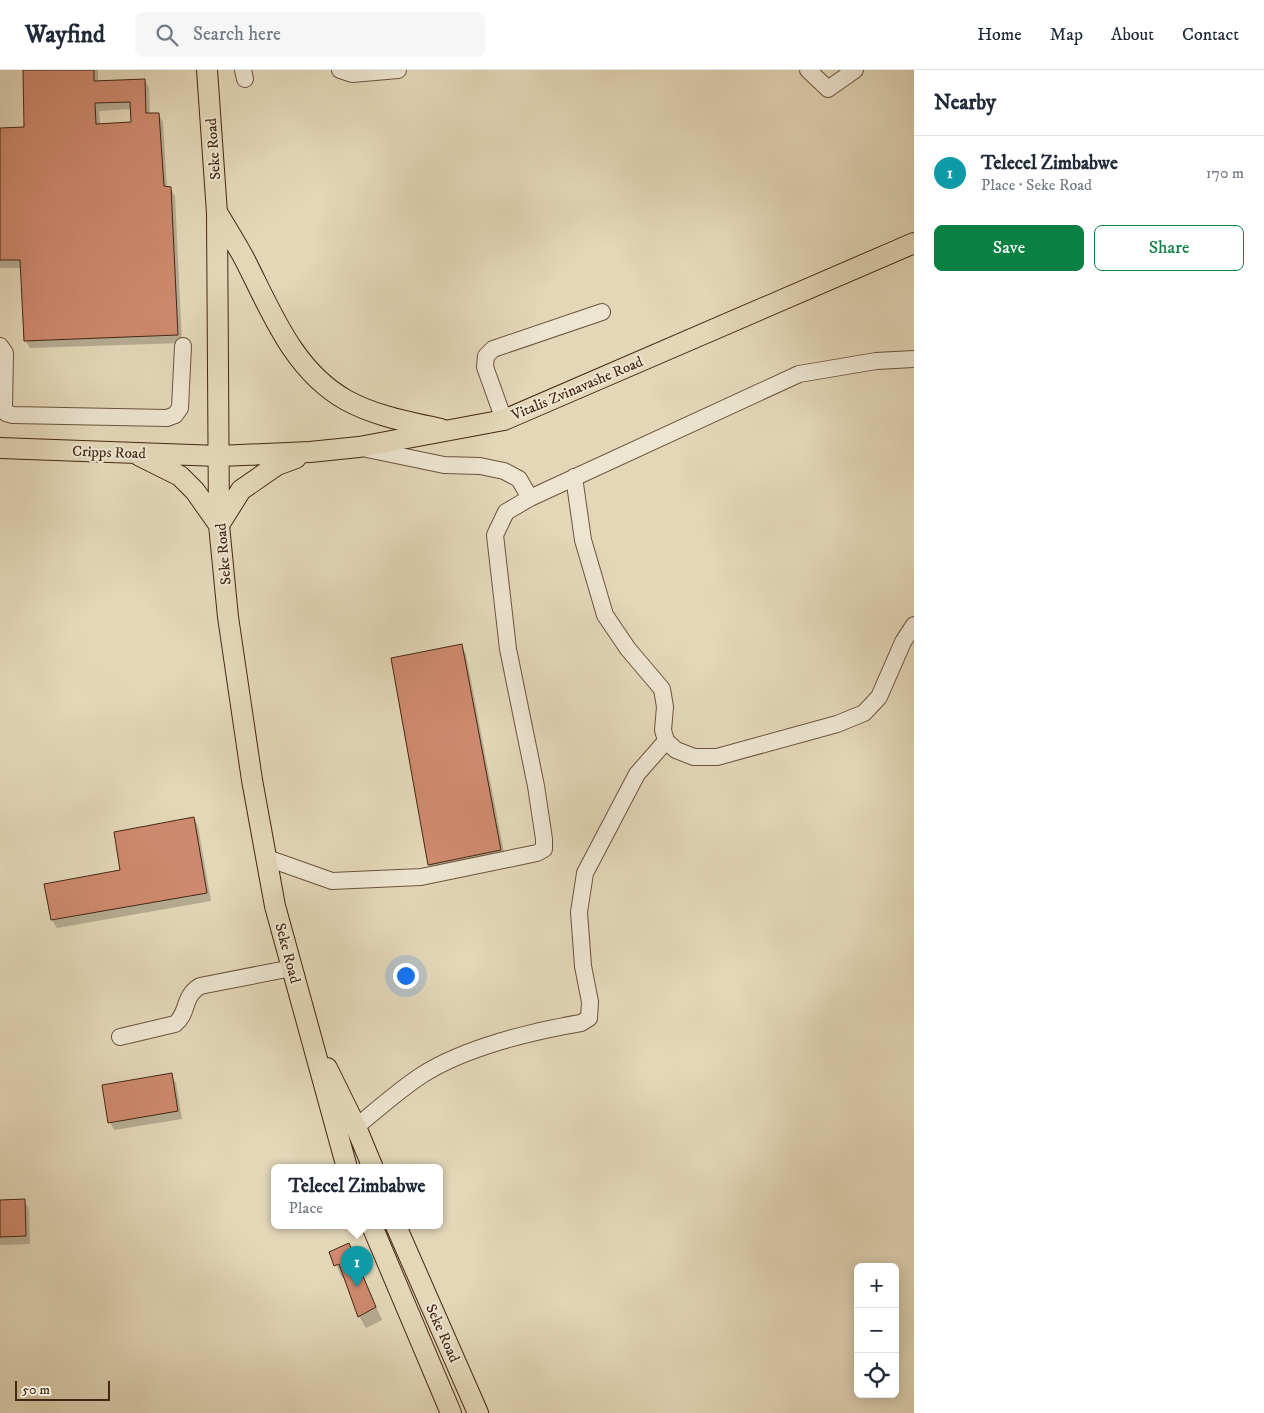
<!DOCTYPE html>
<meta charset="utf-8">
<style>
:root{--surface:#fff;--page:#f6f6f7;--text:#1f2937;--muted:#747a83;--line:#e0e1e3;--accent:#0b8043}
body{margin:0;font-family:"IM FELL DW Pica",serif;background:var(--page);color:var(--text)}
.controls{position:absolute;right:15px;bottom:15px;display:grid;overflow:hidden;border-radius:8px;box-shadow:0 2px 12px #0003}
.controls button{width:45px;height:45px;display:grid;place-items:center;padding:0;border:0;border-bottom:1px solid var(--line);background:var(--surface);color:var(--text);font:25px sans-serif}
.scale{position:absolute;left:15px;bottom:12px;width:95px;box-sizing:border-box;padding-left:5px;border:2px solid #442712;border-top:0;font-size:14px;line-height:18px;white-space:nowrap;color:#442712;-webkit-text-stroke:4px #ede5d1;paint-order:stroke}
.you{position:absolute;left:405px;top:905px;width:18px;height:18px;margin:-12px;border:4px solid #fff;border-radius:50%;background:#1a73e8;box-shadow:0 0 0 8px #1a73e833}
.badge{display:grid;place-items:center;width:32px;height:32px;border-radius:50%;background:var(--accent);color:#fff;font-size:16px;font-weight:700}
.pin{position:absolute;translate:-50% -41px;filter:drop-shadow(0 1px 2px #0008)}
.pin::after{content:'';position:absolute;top:26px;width:18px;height:15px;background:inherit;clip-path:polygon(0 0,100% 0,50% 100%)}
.popup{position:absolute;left:271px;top:1094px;width:172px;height:65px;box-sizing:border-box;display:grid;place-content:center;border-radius:8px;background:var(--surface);filter:drop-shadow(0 1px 4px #0005);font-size:16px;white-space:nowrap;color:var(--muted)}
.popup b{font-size:19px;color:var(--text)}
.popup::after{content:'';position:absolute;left:50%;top:100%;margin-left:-10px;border:10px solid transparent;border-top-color:var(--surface)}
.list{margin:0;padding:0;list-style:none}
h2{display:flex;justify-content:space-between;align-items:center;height:65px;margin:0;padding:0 20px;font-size:21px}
h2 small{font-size:16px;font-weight:400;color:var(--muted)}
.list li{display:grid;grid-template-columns:32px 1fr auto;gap:15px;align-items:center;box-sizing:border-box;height:75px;padding:0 20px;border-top:1px solid var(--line)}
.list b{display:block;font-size:19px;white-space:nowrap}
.list p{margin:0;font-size:16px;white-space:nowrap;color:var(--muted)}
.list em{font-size:16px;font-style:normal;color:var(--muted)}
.actions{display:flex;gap:10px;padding:15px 20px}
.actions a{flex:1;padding:11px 0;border:1px solid var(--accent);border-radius:8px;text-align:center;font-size:18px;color:var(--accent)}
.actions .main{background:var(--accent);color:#fff}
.icon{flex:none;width:28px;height:28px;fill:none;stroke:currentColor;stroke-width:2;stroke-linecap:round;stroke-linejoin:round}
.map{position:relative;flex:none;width:914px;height:1343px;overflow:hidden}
header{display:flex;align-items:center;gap:30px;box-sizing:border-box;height:70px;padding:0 25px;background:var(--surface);border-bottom:1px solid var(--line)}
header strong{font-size:24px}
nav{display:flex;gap:28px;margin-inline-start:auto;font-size:18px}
.search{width:350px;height:45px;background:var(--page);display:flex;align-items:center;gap:12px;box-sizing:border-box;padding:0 18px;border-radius:8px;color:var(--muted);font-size:19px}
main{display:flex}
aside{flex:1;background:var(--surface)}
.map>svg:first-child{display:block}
</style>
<header>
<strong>Wayfind</strong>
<div class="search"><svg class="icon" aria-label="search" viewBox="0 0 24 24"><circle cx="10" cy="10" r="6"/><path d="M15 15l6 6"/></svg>Search here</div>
<nav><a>Home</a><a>Map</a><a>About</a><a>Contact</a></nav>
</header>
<main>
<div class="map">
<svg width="914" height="1343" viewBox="0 0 914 1343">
<rect width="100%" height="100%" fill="#e3d7b8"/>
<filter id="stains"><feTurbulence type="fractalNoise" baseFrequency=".004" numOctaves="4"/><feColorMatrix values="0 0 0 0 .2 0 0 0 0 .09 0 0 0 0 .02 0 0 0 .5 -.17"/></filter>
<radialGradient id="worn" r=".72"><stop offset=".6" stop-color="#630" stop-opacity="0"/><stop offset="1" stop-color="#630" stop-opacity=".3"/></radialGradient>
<path fill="#0003" fill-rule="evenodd" d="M24 0H98V12L145 10 149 18 150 44H158L163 52 167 118H170L175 126 182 273 30 278 25 270 22 198H0V60L26 58ZM131 39 132 53 100 55 99 41Z
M461 576 466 584 505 788 434 803 429 795 392 589Z
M194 748 198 756 211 831 57 858 52 850 46 815 121 801Z
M171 1005 176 1013 182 1049 114 1060 110 1052Z
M24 1130 29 1139 30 1174 0 1175V1132Z
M349 1175 382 1250 366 1258 359 1246 345 1206 342 1208 331 1183Z"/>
<path fill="#ce8a6e" stroke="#442712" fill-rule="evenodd" d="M23 0H94V11L145 9 146 43H159L164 116 171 117 178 265 24 271 20 190H0V58L24 57ZM130 32 131 52 96 54 95 33Z
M462 574 501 780 428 795 391 588Z
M194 747 207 823 51 850 44 814 120 800 114 762Z
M172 1003 178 1041 108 1053 102 1015Z
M25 1129 26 1166 0 1167V1130Z
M349 1173 376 1237 358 1247 339 1194 334 1196 329 1182Z"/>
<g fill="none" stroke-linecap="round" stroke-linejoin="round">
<g stroke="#6c533c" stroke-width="18">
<path id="minor" d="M243 0 245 9
M340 0 352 4 398 0
M808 0 828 19 855 0
M0 276 5 283 4 338 6 343 13 345 167 348 175 345 180 338 183 276
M504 350 485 297 486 286 493 279 602 242
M362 378 444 395 480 396 504 401 519 409 530 428
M574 407 583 470 605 545 628 579 662 619 665 637 663 660 666 671 676 680 694 687H717L837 654 864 643 879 627 903 572 914 555
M267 788 332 811 421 807 537 783 544 779V769L536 716 508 579 495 465 506 442 530 428 799 304 876 291 914 289
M120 967 175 954C189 943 182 927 200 916L292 898
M356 1057C378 1039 399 1020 422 1005 464 978 532 961 581 953L589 948 590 932 583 896 579 842 585 803 637 704 666 671"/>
</g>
<g stroke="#442712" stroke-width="22">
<path id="major" d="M207 0 217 143 219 455 228 547 252 710 275 836 347 1098
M218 144C227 159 237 175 245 190 271 241 293 300 346 330 375 346 409 352 441 359
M0 378 219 386 310 382 359 377 504 350 914 173
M140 386 180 406 195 421 219 455
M219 455 241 420 277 395 296 388
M327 998 356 1057 373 1098
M372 1156 451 1343
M396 1156 478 1343"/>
</g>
<use href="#minor" stroke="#ede5d1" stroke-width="16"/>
<use href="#major" stroke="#e3d7b8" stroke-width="20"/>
</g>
<g text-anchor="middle" stroke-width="4" stroke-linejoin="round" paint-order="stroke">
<g font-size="15" fill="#442712" stroke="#ede5d1">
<text transform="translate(213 79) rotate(-94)" y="5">Seke Road</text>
<text transform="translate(577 318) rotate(-23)" y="5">Vitalis Zvinavashe Road</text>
<text transform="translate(109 382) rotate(2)" y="5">Cripps Road</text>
<text transform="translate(223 484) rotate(-95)" y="5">Seke Road</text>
<text transform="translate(288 883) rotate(75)" y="5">Seke Road</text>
<text transform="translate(443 1263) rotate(66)" y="5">Seke Road</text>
</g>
</g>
<rect width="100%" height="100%" filter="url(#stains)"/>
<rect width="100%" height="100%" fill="url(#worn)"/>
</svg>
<div class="controls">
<button>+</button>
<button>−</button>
<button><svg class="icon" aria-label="locate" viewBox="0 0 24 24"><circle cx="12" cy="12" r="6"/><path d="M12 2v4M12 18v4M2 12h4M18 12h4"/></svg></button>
</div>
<div class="scale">50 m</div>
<div class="you"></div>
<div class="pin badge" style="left:357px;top:1217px;background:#0f9aa8">1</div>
<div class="popup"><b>Telecel Zimbabwe</b>Place</div>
</div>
<aside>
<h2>Nearby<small></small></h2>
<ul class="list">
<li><span class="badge" style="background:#0f9aa8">1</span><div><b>Telecel Zimbabwe</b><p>Place · Seke Road</p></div><em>170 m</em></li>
</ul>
<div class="actions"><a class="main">Save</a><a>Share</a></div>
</aside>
</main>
